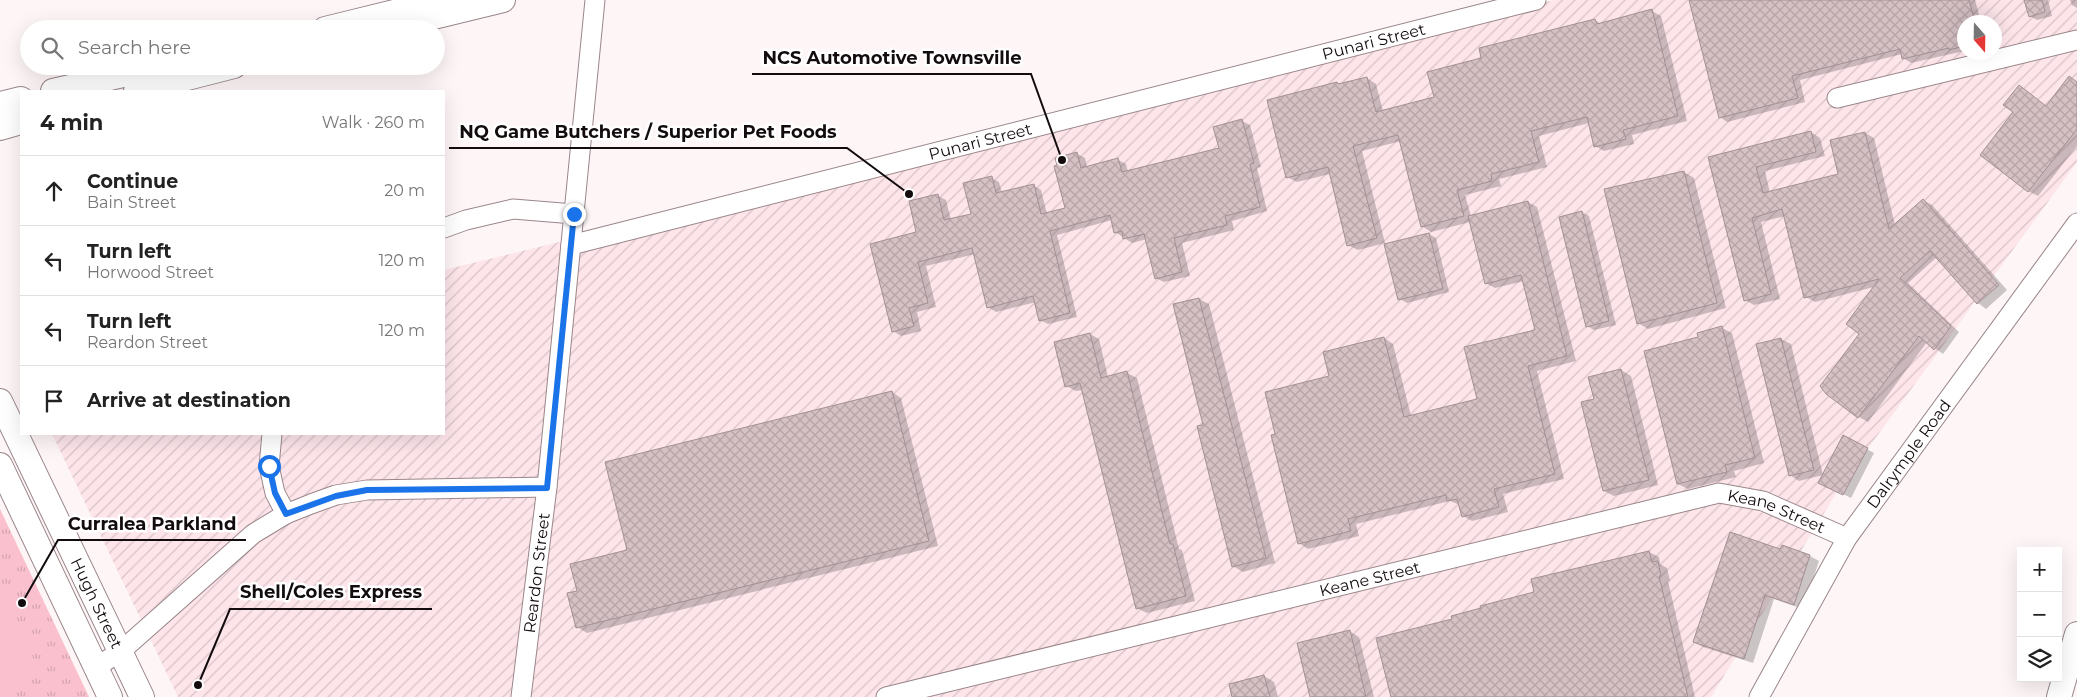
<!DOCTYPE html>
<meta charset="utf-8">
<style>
:root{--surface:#fff;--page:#f6f6f6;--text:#222;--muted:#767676;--line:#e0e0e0}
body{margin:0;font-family:Montserrat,sans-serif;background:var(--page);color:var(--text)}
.controls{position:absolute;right:15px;bottom:15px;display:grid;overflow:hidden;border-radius:0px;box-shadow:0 5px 20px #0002}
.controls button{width:45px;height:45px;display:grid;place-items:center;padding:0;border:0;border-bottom:1px solid var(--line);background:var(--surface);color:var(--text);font:25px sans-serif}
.compass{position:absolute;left:1957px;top:15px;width:45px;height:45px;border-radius:50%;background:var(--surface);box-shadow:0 5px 20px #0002;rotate:160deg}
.stop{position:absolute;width:15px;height:15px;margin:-11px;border:4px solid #1a73e8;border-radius:50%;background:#fff}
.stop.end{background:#1a73e8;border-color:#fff;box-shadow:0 1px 5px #0008}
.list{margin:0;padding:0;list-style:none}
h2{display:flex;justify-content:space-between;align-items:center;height:65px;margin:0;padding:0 20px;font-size:21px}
h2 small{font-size:16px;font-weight:400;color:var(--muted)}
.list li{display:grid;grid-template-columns:32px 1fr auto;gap:15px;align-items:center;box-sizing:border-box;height:70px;padding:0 20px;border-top:1px solid var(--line)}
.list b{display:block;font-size:19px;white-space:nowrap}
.list p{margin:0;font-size:16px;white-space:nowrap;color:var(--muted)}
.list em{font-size:16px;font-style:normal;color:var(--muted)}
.icon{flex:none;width:28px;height:28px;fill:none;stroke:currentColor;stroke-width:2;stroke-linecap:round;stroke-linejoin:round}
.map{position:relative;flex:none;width:2077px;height:697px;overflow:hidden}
.search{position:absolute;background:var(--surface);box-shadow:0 5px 20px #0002;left:20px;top:20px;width:425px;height:55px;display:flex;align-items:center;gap:12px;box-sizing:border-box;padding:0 18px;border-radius:28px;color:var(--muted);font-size:19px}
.panel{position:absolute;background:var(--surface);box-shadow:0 5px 20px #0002;left:20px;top:90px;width:425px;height:345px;border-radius:0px}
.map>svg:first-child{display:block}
</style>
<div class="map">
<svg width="2077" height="697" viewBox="0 0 2077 697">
<defs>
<pattern id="industrial-furrows" width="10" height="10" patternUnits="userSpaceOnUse" patternTransform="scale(1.25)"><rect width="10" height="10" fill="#fde5ea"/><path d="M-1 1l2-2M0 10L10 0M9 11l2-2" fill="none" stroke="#d8c3c8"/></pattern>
<pattern id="park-tufts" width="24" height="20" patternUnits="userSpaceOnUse" patternTransform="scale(1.25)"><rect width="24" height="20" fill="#fac0cd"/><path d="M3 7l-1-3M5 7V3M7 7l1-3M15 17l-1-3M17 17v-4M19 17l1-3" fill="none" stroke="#d5a4af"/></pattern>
<pattern id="building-cross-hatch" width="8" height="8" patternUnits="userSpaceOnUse" patternTransform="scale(1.25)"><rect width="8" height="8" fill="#d5c0c4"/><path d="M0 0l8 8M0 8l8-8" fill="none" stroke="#b6a4a7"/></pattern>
</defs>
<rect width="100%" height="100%" fill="#fdf5f6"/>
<path fill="url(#industrial-furrows)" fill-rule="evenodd" d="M1554 0H2077V162L1842 484 1711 697H178L52 434H444V270ZM1964 22H1994V52H1964Z"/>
<path fill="url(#park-tufts)" d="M0 509 89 697H0Z"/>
<path fill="#fac0cd" d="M0 581 41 676 0 693Z"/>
<path fill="#0003" d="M1690 0H1975L1981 22H1964V51L1911 63 1903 58 1902 54 1800 80 1805 102 1727 122 1720 117Z
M2026 0H2048L2052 16 2037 20 2030 16Z
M2070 0H2077V8L2072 5Z
M1652 11 1661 16 1687 121 1632 135 1634 144 1604 151 1595 146 1589 123 1539 136 1547 167 1499 179 1501 186 1465 195 1471 216 1528 202 1537 207 1576 361 1537 371 1564 479 1503 494 1508 512 1472 521 1463 516 1460 505 1450 501 1356 524 1359 536 1308 549 1299 543 1276 435 1330 377 1384 338 1393 344 1411 416 1479 400 1537 331 1524 281 1495 288 1486 283 1470 222 1431 232 1422 226 1401 141 1362 151 1385 243 1358 250 1348 245 1330 174 1297 182 1287 177 1337 83 1340 85 1367 78 1376 84 1383 111 1435 98 1483 59 1595 20 1601 24Z
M2077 82V146L2038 196 2028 191Z
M1242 121 1250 125 1261 167 1257 168 1267 211 1232 221 1234 230 1182 243 1190 276 1164 282 1156 278 1147 239 1132 243 1115 232 1112 220 1057 235 1077 317 1048 324 1040 320 1036 302 996 312 988 307 975 254 926 266 936 307 917 312 921 331 901 336 893 331 918 233 938 196 946 200 951 220 972 215 991 178 999 182 1002 193 1033 185 1041 190 1047 214 1067 209 1077 154 1085 158 1087 167 1118 160 1126 164 1128 172 1220 149Z
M1811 132 1820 138 1825 156 1765 171 1770 193 1840 175 1865 133 1874 138 1895 225 1923 200 1932 205 2007 290 1986 309 1978 303 1937 257 1908 283 1959 332 1943 354 1927 342 1868 422 1859 417 1861 334 1874 287 1815 302 1806 297 1785 216 1761 222 1780 299 1754 305 1745 300 1710 158Z
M1684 172 1694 178 1726 308 1648 329 1638 323 1606 190Z
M1582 212 1589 216 1616 325 1594 330 1587 326Z
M1429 234 1436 238 1449 292 1407 303 1400 299Z
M1199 299 1209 304 1275 563 1243 572 1233 566 1204 426Z
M1722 328 1732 333 1764 463 1734 471 1736 477 1688 489 1678 484 1700 338Z
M1090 334 1099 339 1108 377 1127 373 1137 378 1179 549 1182 550 1195 601 1147 613 1137 608 1083 390 1076 391 1066 386Z
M1781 339 1791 344 1823 475 1799 481 1790 475Z
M1621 370 1631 376 1658 485 1614 496 1604 491 1595 400Z
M892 392 901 398 938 546 587 633 577 627 628 551Z
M1843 437 1874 453 1851 498 1827 486Z
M1783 547 1810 556 1819 561 1803 609 1774 599 1753 663 1703 647 1694 642 1781 551Z
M1649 552 1659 557 1660 564 1667 568 1670 581H1668L1695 697H1392L1453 620 1535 593Z
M1349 631 1359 637 1374 697H1312Z
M1264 676 1274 682 1278 697H1233Z"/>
<path fill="url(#building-cross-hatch)" stroke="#a39094" d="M1689 0H1969L1975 22H1964V46L1949 50V48L1902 59 1900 49 1792 76 1798 98 1719 118Z
M2024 0H2042L2045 12 2029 17Z
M1652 9 1678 116 1623 130 1626 139 1594 147 1587 117 1531 131 1539 162 1491 174 1492 181 1457 190 1464 216 1421 227 1398 135 1353 146 1377 238 1347 246 1328 167 1286 178 1267 100 1337 82 1338 84 1367 77 1376 112 1434 97 1427 72 1481 58 1479 48 1595 19 1597 24Z
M2069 76 2077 82V129L2028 192 1980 155 2013 112 2003 105 2019 85 2046 106Z
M1242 119 1254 163 1250 164 1260 207 1225 216 1227 225 1174 238 1182 272 1155 279 1144 234 1123 239 1122 231 1114 233 1110 215 1050 231 1070 313 1039 321 1033 296 987 308 972 248 918 262 928 303 909 308 914 326 892 332 870 244 916 232 909 201 938 194 944 220 971 214 963 183 992 176 996 193 1034 184 1041 214 1065 208 1054 166 1057 165 1055 158 1077 152 1081 168 1118 158 1122 172 1219 148 1213 127Z
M1811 131 1816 152 1756 167 1763 193 1838 174 1830 140 1865 132 1889 229 1923 199 1999 285 1977 304 1930 251 1900 278 1951 326 1934 350 1919 336 1858 418 1826 394 1820 386 1859 334 1846 324 1879 279 1804 298 1782 209 1752 218 1771 294 1744 301 1708 157Z
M1684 171 1717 303 1637 324 1604 189Z
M1528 201 1567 356 1528 366 1555 474 1494 489 1499 507 1462 517 1457 499 1447 501 1446 495 1348 519 1351 531 1298 544 1271 435 1275 434 1265 392 1329 376 1323 352 1384 337 1404 417 1477 399 1464 347 1535 330 1521 275 1485 284 1468 216Z
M1582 211 1609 321 1586 327 1559 217Z
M1429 233 1443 289 1398 300 1384 244Z
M1199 298 1266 558 1232 567 1197 426 1203 425 1173 304Z
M1722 326 1755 458 1725 465 1727 472 1677 484 1644 351 1698 337 1697 333Z
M1090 333 1101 378 1127 371 1170 544H1173L1186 596 1136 609 1080 383 1065 387 1054 342Z
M1781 338 1814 470 1789 476 1756 344Z
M1621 369 1649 480 1603 491 1581 402 1594 399 1588 377Z
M892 391 929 541 576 628 567 593 577 591 570 564 627 550 605 462Z
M1843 435 1868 448 1843 495 1818 483Z
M1730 532 1780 549 1782 545 1810 555 1794 605 1765 595 1744 659 1693 642Z
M1649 551 1652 562 1658 561 1661 576H1659L1688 697H1391L1376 638 1452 619 1451 616 1481 608 1480 606 1534 592 1531 579Z
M1350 630 1366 697H1310L1297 643Z
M1264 675 1270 697H1232L1229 684Z"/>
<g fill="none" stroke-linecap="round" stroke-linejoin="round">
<g stroke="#9a868a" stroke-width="21">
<g id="minor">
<path d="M1837 98 2077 40"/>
<path d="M444 228 466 220 513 209 574 214"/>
<path id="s1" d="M571 245 1536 0"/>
<path d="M272 434 269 466 275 493 286 514"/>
<path d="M96 667 120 652 253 534 286 514 311 504 336 495 367 490 547 487"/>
<path id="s2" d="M521 697 547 487 595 0"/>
<path id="s3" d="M886 697 1719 493 1763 501 1847 538"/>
<path id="s4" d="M1759 697 1847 538 2077 223"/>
</g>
</g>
<g stroke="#9a868a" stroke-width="26">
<g id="major">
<path d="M425 19 503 0"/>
<path d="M325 29 443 0"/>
<path d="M53 91 162 66"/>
<path d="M136 91 234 66"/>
<path d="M0 104 21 99"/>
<path d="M0 128 21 122"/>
<path id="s5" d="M0 401 142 697"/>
<path d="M0 465 110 697"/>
<path d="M2059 697 2077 634"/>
</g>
</g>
<use href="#minor" stroke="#fff" stroke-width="19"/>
<use href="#major" stroke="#fff" stroke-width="24"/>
</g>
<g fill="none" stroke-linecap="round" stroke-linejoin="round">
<path stroke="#1a73e8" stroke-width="6" d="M269 466 275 493 286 514 336 496 367 490 547 488 574 214"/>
</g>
<g text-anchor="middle" stroke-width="5" stroke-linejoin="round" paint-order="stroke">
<g font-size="16" fill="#130c0e" stroke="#fff">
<text dy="6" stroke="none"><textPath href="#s1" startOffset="828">Punari Street</textPath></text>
<text dy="6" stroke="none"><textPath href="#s1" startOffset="422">Punari Street</textPath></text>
<text dy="6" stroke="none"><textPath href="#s4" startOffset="286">Dalrymple Road</textPath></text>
<text dy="6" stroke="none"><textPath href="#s3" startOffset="918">Keane Street</textPath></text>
<text dy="6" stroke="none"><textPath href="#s2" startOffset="125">Reardon Street</textPath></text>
<text dy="6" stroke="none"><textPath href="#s3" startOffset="498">Keane Street</textPath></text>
<text dy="6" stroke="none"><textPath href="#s5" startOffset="224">Hugh Street</textPath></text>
</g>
</g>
<path fill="none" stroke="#130c0e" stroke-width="2" d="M1062 160L1031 74H752M909 194L847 148H449M22 603L58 540H246M198 685L230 609H432"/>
<g fill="#130c0e" stroke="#fff" stroke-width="2">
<circle cx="1062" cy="160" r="5"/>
<circle cx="909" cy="194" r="5"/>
<circle cx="22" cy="603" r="5"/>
<circle cx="198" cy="685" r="5"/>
</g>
<g font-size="18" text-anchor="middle" font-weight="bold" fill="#130c0e" stroke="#fff" stroke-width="5" stroke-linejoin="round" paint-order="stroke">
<text x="892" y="64">NCS Automotive Townsville</text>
<text x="648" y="138">NQ Game Butchers / Superior Pet Foods</text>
<text x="152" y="530">Curralea Parkland</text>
<text x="331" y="598">Shell/Coles Express</text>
</g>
</svg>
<div class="controls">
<button>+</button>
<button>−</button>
<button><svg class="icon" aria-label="layers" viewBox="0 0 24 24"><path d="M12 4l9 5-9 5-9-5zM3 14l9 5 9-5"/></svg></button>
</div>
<svg class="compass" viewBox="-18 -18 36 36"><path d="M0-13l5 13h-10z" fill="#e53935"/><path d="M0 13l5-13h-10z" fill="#767676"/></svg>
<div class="stop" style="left:269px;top:466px"></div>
<div class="stop end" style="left:574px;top:214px"></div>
<div class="search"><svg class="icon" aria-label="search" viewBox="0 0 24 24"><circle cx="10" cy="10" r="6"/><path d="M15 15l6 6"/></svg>Search here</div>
<section class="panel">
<h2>4 min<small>Walk · 260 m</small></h2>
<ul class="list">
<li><svg class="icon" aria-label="ahead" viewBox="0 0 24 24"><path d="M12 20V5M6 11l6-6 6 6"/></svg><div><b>Continue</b><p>Bain Street</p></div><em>20 m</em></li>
<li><svg class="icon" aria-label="left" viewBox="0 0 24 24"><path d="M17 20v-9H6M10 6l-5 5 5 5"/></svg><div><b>Turn left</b><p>Horwood Street</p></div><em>120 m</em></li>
<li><svg class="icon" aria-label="left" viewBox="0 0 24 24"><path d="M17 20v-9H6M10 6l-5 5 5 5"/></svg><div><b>Turn left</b><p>Reardon Street</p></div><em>120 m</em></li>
<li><svg class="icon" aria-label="arrive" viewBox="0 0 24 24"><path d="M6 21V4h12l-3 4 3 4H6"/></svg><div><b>Arrive at destination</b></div></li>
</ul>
</section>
</div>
